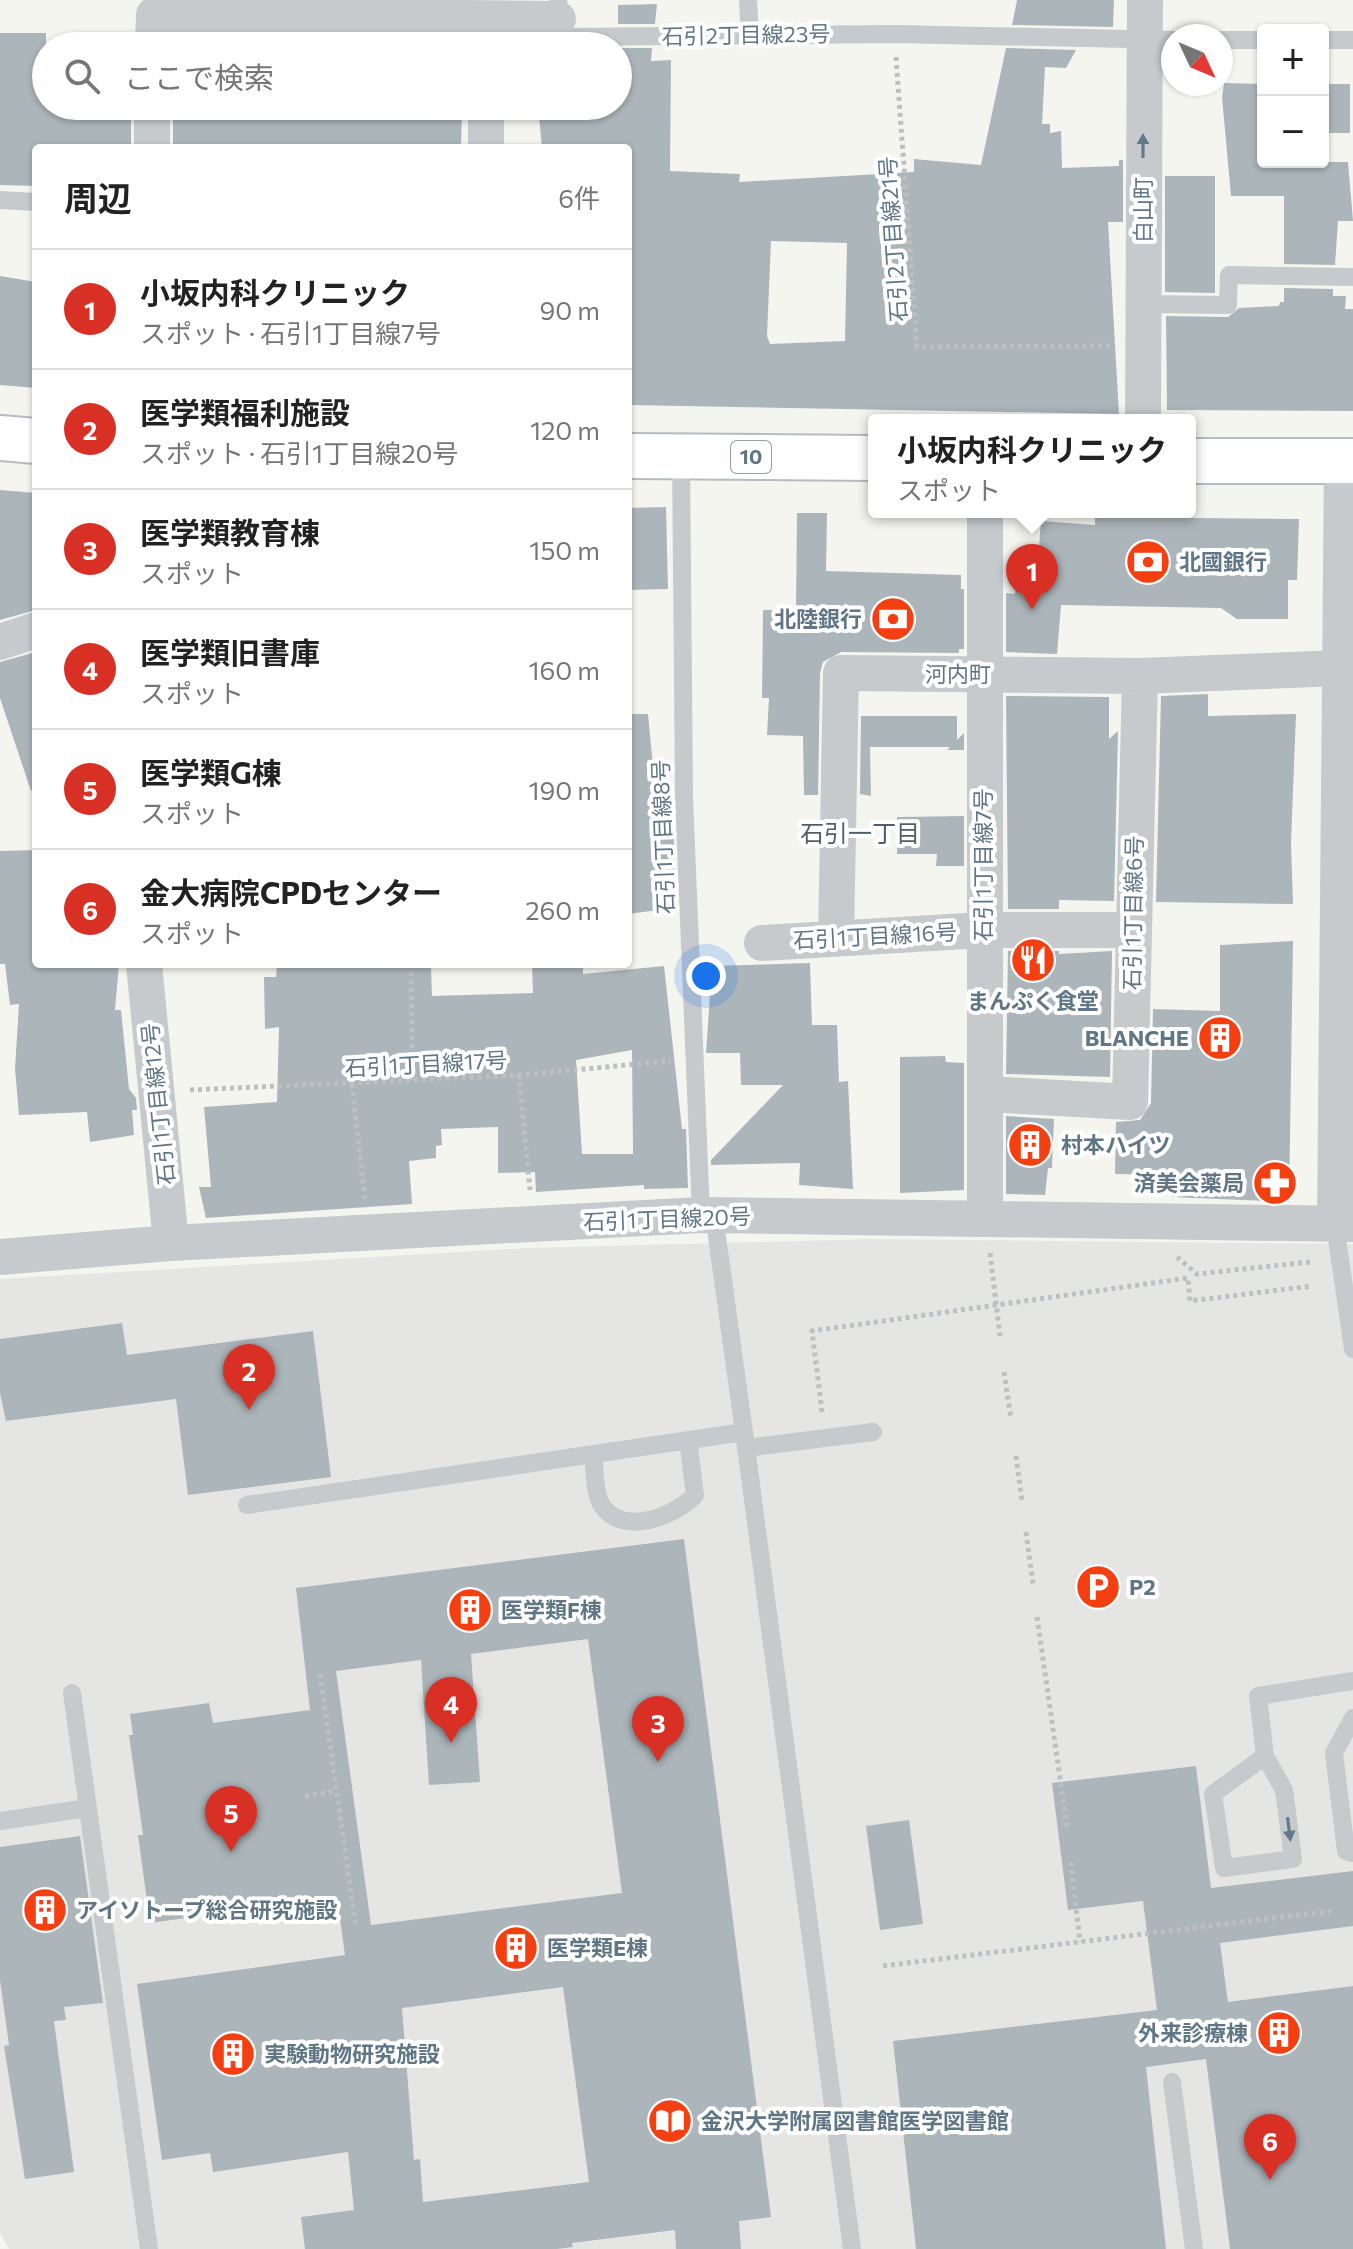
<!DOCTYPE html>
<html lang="ja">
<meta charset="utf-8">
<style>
:root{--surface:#fff;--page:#f2f2f2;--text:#222;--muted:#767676;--line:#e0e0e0;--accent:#d93025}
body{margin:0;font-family:Commissioner,"Noto Sans JP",sans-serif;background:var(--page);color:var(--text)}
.controls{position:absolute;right:24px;top:24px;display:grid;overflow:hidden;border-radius:8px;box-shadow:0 2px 6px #0004}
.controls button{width:72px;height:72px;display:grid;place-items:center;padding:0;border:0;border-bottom:2px solid var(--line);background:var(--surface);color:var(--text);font:40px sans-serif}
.compass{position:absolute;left:1161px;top:24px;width:72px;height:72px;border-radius:50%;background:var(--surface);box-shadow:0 2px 6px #0004;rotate:134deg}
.you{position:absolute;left:706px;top:976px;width:28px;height:28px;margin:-20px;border:6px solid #fff;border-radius:50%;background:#1a73e8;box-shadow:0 0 0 12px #1a73e833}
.badge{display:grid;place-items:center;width:52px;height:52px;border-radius:50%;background:var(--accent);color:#fff;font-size:26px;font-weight:700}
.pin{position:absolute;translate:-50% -66px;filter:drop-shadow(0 2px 4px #0008)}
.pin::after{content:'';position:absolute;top:42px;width:28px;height:24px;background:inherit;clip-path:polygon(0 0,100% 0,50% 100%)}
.popup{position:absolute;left:868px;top:414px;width:328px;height:104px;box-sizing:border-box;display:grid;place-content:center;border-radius:8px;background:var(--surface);filter:drop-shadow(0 2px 6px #0005);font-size:26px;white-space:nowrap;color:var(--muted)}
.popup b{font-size:30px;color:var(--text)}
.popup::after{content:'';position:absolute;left:50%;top:100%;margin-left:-16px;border:16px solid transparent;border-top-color:var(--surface)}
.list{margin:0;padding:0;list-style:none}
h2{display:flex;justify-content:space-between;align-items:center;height:104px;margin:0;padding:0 32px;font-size:34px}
h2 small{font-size:26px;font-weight:400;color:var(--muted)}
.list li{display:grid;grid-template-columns:52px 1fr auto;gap:24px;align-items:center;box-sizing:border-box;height:120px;padding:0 32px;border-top:2px solid var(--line)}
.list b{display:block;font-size:30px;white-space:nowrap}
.list p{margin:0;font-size:26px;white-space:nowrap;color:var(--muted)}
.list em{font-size:26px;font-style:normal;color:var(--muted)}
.icon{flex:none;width:44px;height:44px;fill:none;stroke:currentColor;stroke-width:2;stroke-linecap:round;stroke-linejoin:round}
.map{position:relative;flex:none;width:1353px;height:2249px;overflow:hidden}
.search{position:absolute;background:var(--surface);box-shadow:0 2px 6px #0004;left:32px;top:32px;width:600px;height:88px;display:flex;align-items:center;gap:20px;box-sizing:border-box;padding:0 28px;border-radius:44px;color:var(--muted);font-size:30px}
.panel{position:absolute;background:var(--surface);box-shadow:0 2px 6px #0004;left:32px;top:144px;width:600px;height:824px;border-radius:8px}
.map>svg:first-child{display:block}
</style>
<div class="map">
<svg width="1353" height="2249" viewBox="0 0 1353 2249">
<rect width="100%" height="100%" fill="#f5f5f0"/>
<path fill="#e5e6e4" d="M872 1239 1353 1244V2249H9L0 2233V1279L528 1248Z"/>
<path fill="#acb5ba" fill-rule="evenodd" d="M1017 0H1114L1113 27 1012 25Z
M657 4 655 24H618V5Z
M0 33H46V106H131V148H36V186L0 185Z
M410 38 454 39V46H410Z
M618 48H652L651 61 671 60 670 171 740 174 739 182 914 172V159L981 165 1006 48 1076 50 1066 68 1045 67 1042 124H1050V133L1061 131 1062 168 1119 166V160H1123V222H1108L1119 414 628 405V148H542L538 106H618ZM771 241 847 243 845 341 770 344 767 336Z
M1224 83 1263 84V162H1348L1353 221H1338L1335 265 1284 264V196H1231L1222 97Z
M1323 84H1350V133H1323Z
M173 106H462L461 148H173Z
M1165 176H1215V293L1165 292Z
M0 276 36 282V388L0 385Z
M1284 288 1333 289V296H1346L1345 309H1353V411L1167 410 1166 316 1228 317 1239 308 1279 306 1280 302H1284Z
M0 490 36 493V610L0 620Z
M666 507 668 589 628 590V508Z
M797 513H827L826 571 961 575V589H964V649H959V653L841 652 823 662 820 673 818 795H804L803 736 767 735 769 698H762L763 610H796Z
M1095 517 1299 519 1297 580H1288V619H1237L1221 608 1061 605 1057 654 1006 652V593L1015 594 1016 572 1037 574 1041 521 1095 525Z
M36 652V790L31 791 0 698V662Z
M1208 694V716L1296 714 1291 843 1293 904 1156 902 1161 696Z
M1006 696 1109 697V739L1118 731 1114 901 1059 900V909H1008Z
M628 714H648L655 787 672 786 675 874 674 908 628 914Z
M861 716H957V740L964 733V750H947L950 747H870L871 796 860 794Z
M964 816V866H936L937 854H897V817Z
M36 850V964H119L115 1010H121L129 1089 136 1098 137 1110H132L134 1135 90 1142 87 1112 19 1115 15 1069 19 1004 10 1005 5 964H0V851Z
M1293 941 1289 1202 1172 1197V1175L1115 1174 1116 1122 1140 1120 1151 1103 1153 1009 1220 1011V945Z
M1008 951H1059V954L1112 951 1110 1077 1006 1074Z
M810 963 812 1025H837L839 1082 848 1081 853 1189 799 1185 800 1163 711 1165V1160L783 1085H741L740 1053H706L712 966Z
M277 964 431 967 432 996 533 993 532 964H583V974L664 966 682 1129H686L688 1188 644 1189V1185L536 1192 535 1172 498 1173V1127L441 1129 442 1145 436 1146V1158L409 1161 412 1204 206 1218 199 1187H211L204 1107 277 1102 279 1027 265 1029 264 977H276ZM632 1050 633 1154H582L576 1060Z
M945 1056 946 1062 964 1063V1190L900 1193V1057Z
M1006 1116 1054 1119 1052 1168H1048L1045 1195 1006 1194Z
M122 1323 127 1355 313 1331 331 1477 188 1495 176 1399 6 1421 0 1393V1339Z
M684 1539 771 2217 739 2221 741 2249H676L675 2230 572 2243 573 2247 557 2249H305L301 2217 354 2210 348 2152 213 2172 210 2153 162 2160 137 1984 345 1955 337 1897 150 1923 138 1835H143L129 1735H133L130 1714 209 1703 213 1723 310 1710 296 1588ZM588 1639 622 1893 371 1925 336 1671 421 1660 429 1785 480 1782 471 1654ZM563 1987 589 2182 423 2202 420 2159 414 2160 402 2008Z
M1196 1766 1211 1888 1353 1871V1926L1220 1943 1228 2002 1353 1986V2249H1230L1206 2059 1146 2067 1166 2249H916L893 2041 1157 2010 1143 1901 1068 1910 1052 1783Z
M909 1820 923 1924 880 1930 866 1826Z
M80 1836 103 2003 64 2007 66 2020 54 2021 74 2172 25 2179 4 2046 9 2045 0 1980V1847Z"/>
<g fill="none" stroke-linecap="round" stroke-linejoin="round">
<g stroke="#b7bbbf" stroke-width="48">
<path id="primary" d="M0 438 36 441
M628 456 874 458
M1190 461H1353"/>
</g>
<path stroke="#bdc0c2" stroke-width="5" stroke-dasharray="4 4" stroke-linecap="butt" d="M896 57 917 347 1111 346
M411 964 412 1081
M519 1075 530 1190
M352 1084 365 1199
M190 1090 519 1075 671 1061
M990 1253 1000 1336
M1177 1257 1197 1274 1310 1262
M1004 1372 1011 1418
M822 1412 812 1331 1188 1278 1190 1301 1312 1286
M1016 1456 1022 1501
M1026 1532 1033 1584
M1037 1617 1067 1827
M320 1674 356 1927
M305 1796 336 1791
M1071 1862 1080 1942
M883 1966 1331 1911"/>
<path stroke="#c6cacd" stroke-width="18" d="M558 0 563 37 895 34 1173 40
M748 0 750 35
M1221 40H1263
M1323 40H1353
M0 200 36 202
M1143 304 1228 305 1229 275 1353 277
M681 456 684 797 701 1215
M1335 1225 1353 1349
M744 1432 852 2249
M746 1448 873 1432
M593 1454C595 1468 594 1492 601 1504 622 1538 675 1516 695 1495L688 1440
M247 1505 744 1432 714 1215
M72 1693 149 2249
M1353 1718 1334 1753 1346 1851 1353 1853
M1265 1756 1213 1794 1224 1868 1293 1859 1284 1790 1265 1756 1258 1696 1353 1681
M0 1821 88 1808
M1172 2082 1194 2249"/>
<path stroke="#c6cacd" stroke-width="36" d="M153 46 154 15H162L558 19
M486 106V148
M152 148V106
M1143 420 1145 0
M985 512V1219
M0 642 36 630
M836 938 841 673 1140 676 1340 668
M762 943 983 930H1132
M144 964 171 1243
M987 1094 1130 1102 1140 676
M1335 1225 1342 462
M0 1257 171 1243 701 1215 1353 1224"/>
<use href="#primary" stroke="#fff" stroke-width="44"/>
</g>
<defs><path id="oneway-solid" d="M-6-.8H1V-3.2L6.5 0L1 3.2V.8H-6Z" transform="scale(2)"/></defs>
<g fill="#657a89">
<use href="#oneway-solid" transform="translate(1143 146) rotate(-90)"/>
<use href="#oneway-solid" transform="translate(1289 1829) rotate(83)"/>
</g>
<defs>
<g id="bank-disc" transform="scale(2.3)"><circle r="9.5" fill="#f63f10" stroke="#fff"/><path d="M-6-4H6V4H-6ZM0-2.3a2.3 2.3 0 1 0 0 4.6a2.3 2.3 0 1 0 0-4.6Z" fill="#fff"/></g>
<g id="restaurant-disc" transform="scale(2.3)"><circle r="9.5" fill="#f63f10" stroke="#fff"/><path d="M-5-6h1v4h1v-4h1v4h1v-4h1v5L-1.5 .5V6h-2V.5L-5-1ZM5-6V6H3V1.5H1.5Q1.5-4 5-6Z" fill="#fff"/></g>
<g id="building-disc" transform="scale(2.3)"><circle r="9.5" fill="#f63f10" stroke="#fff"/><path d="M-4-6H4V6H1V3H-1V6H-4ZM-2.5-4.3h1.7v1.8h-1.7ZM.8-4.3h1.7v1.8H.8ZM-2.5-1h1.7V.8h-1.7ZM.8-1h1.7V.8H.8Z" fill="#fff"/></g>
<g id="pharmacy-disc" transform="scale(2.3)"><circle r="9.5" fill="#f63f10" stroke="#fff"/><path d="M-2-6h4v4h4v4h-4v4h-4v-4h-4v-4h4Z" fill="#fff"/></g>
<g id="parking-disc" transform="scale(2.3)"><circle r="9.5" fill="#f63f10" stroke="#fff"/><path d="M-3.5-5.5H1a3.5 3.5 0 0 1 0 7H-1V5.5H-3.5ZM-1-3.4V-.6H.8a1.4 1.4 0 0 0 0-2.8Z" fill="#fff"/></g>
<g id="library-disc" transform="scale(2.3)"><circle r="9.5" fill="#f63f10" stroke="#fff"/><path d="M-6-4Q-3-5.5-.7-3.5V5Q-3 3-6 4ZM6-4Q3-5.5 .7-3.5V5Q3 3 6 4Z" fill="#fff"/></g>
</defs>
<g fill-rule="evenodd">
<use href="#bank-disc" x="1148" y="562"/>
<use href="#bank-disc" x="893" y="619"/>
<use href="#restaurant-disc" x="1033" y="960"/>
<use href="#building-disc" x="1220" y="1038"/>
<use href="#building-disc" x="1030" y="1145"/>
<use href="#pharmacy-disc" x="1275" y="1183"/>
<use href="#parking-disc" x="1098" y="1587"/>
<use href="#building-disc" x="470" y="1610"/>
<use href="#building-disc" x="45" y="1910"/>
<use href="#building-disc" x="516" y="1948"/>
<use href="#building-disc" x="1279" y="2033"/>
<use href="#building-disc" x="233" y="2054"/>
<use href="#library-disc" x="670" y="2121"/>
</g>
<g text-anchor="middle" stroke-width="8" stroke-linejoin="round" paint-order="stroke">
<rect fill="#fff" stroke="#909faa" stroke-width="2" x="731" y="441" width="40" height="32" rx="6"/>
<g font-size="20" font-weight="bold" fill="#607685">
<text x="751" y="464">10</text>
</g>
<g font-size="22" fill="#607685" stroke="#fff">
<text transform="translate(746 35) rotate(-1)" y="8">石引2丁目線23号</text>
<text transform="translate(1143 210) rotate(-90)" y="8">白山町</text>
<text transform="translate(893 239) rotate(-94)" y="8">石引2丁目線21号</text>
<text x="958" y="682">河内町</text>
<text transform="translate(663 837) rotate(-92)" y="8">石引1丁目線8号</text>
<text transform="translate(983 865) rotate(-90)" y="8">石引1丁目線7号</text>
<text transform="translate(1133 913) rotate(-89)" y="8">石引1丁目線6号</text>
<text transform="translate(875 936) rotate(-3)" y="8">石引1丁目線16号</text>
<text transform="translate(426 1064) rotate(-3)" y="8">石引1丁目線17号</text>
<text transform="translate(158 1104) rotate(-96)" y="8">石引1丁目線12号</text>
<text transform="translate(667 1219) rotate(-2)" y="8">石引1丁目線20号</text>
</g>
<g font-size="22" font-weight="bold" fill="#607685" stroke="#fff" text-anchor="start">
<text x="1179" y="570">北國銀行</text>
<text x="862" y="627" text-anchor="end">北陸銀行</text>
<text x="1033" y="1009" text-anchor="middle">まんぷく食堂</text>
<text x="1189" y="1046" text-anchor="end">BLANCHE</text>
<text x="1061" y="1153">村本ハイツ</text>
<text x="1244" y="1191" text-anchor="end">済美会薬局</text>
<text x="1129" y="1595">P2</text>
<text x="501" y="1618">医学類F棟</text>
<text x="76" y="1918">アイソトープ総合研究施設</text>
<text x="547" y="1956">医学類E棟</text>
<text x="1248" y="2041" text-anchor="end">外来診療棟</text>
<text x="264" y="2062">実験動物研究施設</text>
<text x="701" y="2129">金沢大学附属図書館医学図書館</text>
</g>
<g font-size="24" fill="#4f5e69" stroke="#fff">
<text x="860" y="842">石引一丁目</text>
</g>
</g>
</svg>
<div class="controls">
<button>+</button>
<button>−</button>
</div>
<svg class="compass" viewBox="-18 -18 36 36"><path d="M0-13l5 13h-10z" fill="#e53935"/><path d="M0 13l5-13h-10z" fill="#767676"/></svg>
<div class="you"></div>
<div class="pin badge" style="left:1032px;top:610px">1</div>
<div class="popup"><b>小坂内科クリニック</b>スポット</div>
<div class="pin badge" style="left:249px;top:1410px">2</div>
<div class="pin badge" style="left:658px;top:1762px">3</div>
<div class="pin badge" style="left:451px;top:1743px">4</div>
<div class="pin badge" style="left:231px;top:1852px">5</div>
<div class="pin badge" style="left:1270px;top:2180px">6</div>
<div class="search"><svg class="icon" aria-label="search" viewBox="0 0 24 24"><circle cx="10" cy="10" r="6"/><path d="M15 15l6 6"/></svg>ここで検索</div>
<section class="panel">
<h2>周辺<small>6件</small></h2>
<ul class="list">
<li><span class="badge">1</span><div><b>小坂内科クリニック</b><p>スポット · 石引1丁目線7号</p></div><em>90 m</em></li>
<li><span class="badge">2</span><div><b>医学類福利施設</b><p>スポット · 石引1丁目線20号</p></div><em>120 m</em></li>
<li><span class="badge">3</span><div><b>医学類教育棟</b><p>スポット</p></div><em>150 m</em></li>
<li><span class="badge">4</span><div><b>医学類旧書庫</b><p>スポット</p></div><em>160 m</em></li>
<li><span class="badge">5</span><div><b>医学類G棟</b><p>スポット</p></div><em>190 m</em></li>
<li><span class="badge">6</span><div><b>金大病院CPDセンター</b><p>スポット</p></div><em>260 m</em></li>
</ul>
</section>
</div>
